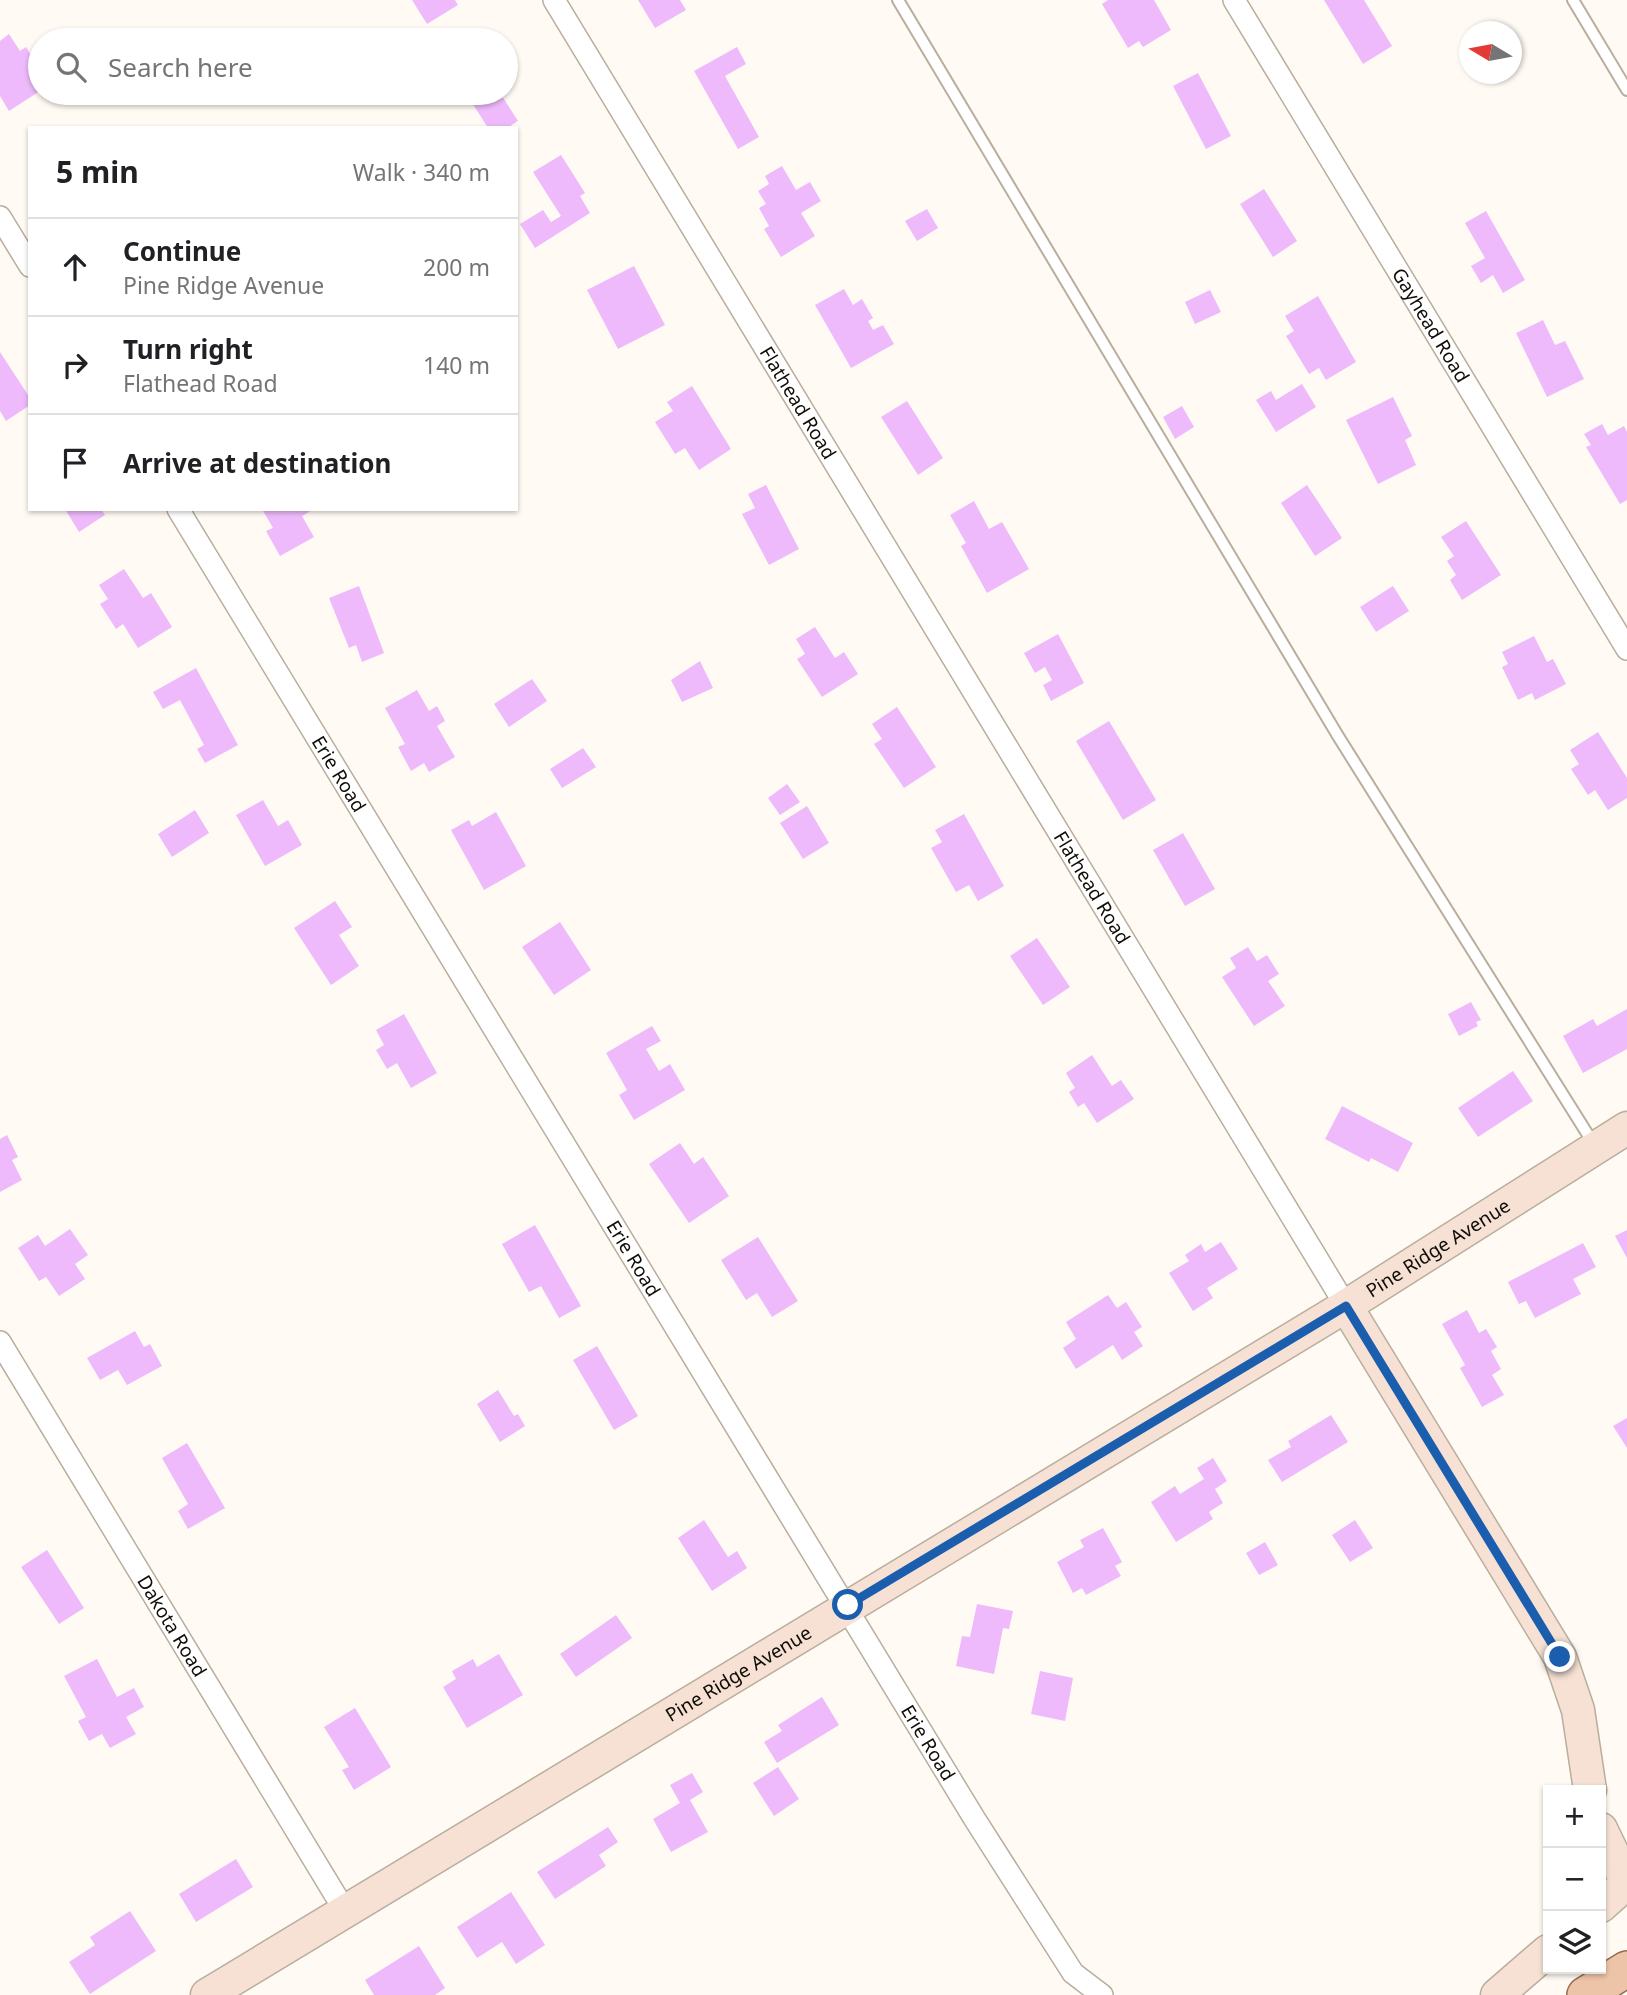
<!DOCTYPE html>
<meta charset="utf-8">
<style>
:root{--surface:#fff;--page:#f2f2f2;--text:#202124;--muted:#757577;--line:#e0e0e0}
body{margin:0;font-family:"Noto Sans",sans-serif;background:var(--page);color:var(--text)}
.controls{position:absolute;right:21px;bottom:21px;display:grid;overflow:hidden;border-radius:0px;box-shadow:0 2px 5px #0004}
.controls button{width:63px;height:63px;display:grid;place-items:center;padding:0;border:0;border-bottom:2px solid var(--line);background:var(--surface);color:var(--text);font:35px sans-serif}
.compass{position:absolute;left:1459px;top:21px;width:63px;height:63px;border-radius:50%;background:var(--surface);box-shadow:0 2px 5px #0004;rotate:280deg}
.stop{position:absolute;width:21px;height:21px;margin:-16px;border:5px solid #1b5eae;border-radius:50%;background:#fff}
.stop.end{background:#1b5eae;border-color:#fff;box-shadow:0 2px 7px #0008}
.list{margin:0;padding:0;list-style:none}
h2{display:flex;justify-content:space-between;align-items:center;height:91px;margin:0;padding:0 28px;font-size:30px}
h2 small{font-size:23px;font-weight:400;color:var(--muted)}
.list li{display:grid;grid-template-columns:46px 1fr auto;gap:21px;align-items:center;box-sizing:border-box;height:98px;padding:0 28px;border-top:2px solid var(--line)}
.list b{display:block;font-size:26px;white-space:nowrap}
.list p{margin:0;font-size:23px;white-space:nowrap;color:var(--muted)}
.list em{font-size:23px;font-style:normal;color:var(--muted)}
.icon{flex:none;width:38px;height:38px;fill:none;stroke:currentColor;stroke-width:2;stroke-linecap:round;stroke-linejoin:round}
.map{position:relative;flex:none;width:1627px;height:1995px;overflow:hidden}
.search{position:absolute;background:var(--surface);box-shadow:0 2px 5px #0004;left:28px;top:28px;width:490px;height:77px;display:flex;align-items:center;gap:18px;box-sizing:border-box;padding:0 24px;border-radius:38px;color:var(--muted);font-size:26px}
.panel{position:absolute;background:var(--surface);box-shadow:0 2px 5px #0004;left:28px;top:126px;width:490px;height:385px;border-radius:0px}
.map>svg:first-child{display:block}
</style>
<div class="map">
<svg width="1627" height="1995" viewBox="0 0 1627 1995">
<rect width="100%" height="100%" fill="#fffaf3"/>
<path fill="#eebafb" d="M412 0H455L458 5 427 24Z
M638 0H680L686 10 655 28Z
M1108 0H1154L1171 30 1143 47 1139 41 1128 48 1102 4Z
M1324 0H1364L1392 46 1363 64Z
M9 34 20 51 26 47 40 69V91L9 111 0 96V41Z
M737 47 746 64 725 76 759 137 738 149 694 71Z
M1198 73 1231 136 1206 149 1173 86Z
M466 93H500L518 121 507 128H488Z
M561 155 585 193 580 196 590 213 535 248 520 224 543 210 551 222 561 216 533 172Z
M782 166 796 190 810 182 821 201 801 213 815 236 781 257 764 229 769 226 759 208 766 204 758 191 769 184 765 176Z
M1264 189 1297 241 1273 257 1240 204Z
M927 209 938 228 917 241 905 221Z
M1486 211 1525 280 1503 293 1493 275 1481 283 1471 266 1485 258 1465 223Z
M634 266 665 325 618 349 587 290Z
M844 289 853 305 862 299 873 318 868 321 873 330 883 325 894 344 851 368 815 305Z
M1210 290 1221 312 1195 324 1185 302Z
M1318 296 1356 362 1326 380 1319 368 1309 374 1286 336 1294 331 1285 316Z
M1543 320 1555 345 1565 341 1584 379 1547 397 1516 333Z
M0 352 30 398V405L6 421 0 411Z
M1302 384 1316 407 1276 432 1256 400 1271 391 1276 400Z
M692 386 731 449 699 470 685 448 675 454 655 422 673 411 667 402Z
M1393 397 1412 436 1405 440 1416 465 1378 484 1346 420Z
M907 401 943 458 918 475 881 417Z
M1182 406 1194 427 1175 439 1163 417Z
M1602 424 1608 435 1624 426 1627 432V500L1620 504 1586 447 1591 445 1584 434Z
M766 485 799 549 769 565 742 514 755 508 748 494Z
M1307 485 1342 538 1315 556 1281 503Z
M974 501 989 529 1002 522 1029 569 987 593 961 546 966 543 950 515Z
M65 509H101L105 515 79 532Z
M262 509H314L302 516 314 537 280 556 266 531 273 528Z
M1466 521 1501 575 1462 600 1450 580 1456 575 1447 561 1454 556 1441 537Z
M124 569 143 598 151 593 172 627 138 648 123 624 116 629 100 604 108 599 99 585Z
M359 586 384 653 362 662 356 645 349 648 329 598Z
M1393 586 1409 611 1376 632 1360 607Z
M815 627 835 658 844 652 858 674 822 697 797 659 805 654 796 639Z
M1058 634 1084 683 1051 701 1043 685 1052 680 1045 667 1035 673 1024 653Z
M1534 636 1547 662 1553 659 1566 684 1535 700 1532 693 1518 700 1502 667 1508 664 1502 652Z
M700 661 713 688 682 702 671 680Z
M196 668 238 745 205 763 197 749 204 745 180 700 163 709 153 692Z
M532 679 547 701 509 727 494 704Z
M417 690 429 711 437 706 445 721 437 726 455 757 429 772 424 763 411 771 398 747 405 744 385 708Z
M897 707 936 767 904 788 874 744 882 739 872 724Z
M1109 721 1156 800 1123 820 1076 741Z
M1598 732 1627 778V798L1608 810 1595 790 1588 795 1571 769 1579 764 1570 750Z
M583 748 596 767 562 788 550 769Z
M787 784 800 802 780 815 768 798Z
M263 800 278 826 288 820 302 845 265 866 236 815Z
M807 806 829 843 803 859 780 823Z
M195 810 209 833 172 857 158 834Z
M496 812 526 866 484 890 451 830 469 820 472 826Z
M964 814 1004 886 978 901 969 885 956 892 931 848 942 842 935 830Z
M1183 833 1215 889 1185 906 1153 850Z
M335 901 352 927 339 935 359 966 331 985 294 928Z
M560 922 591 970 554 995 522 947Z
M1037 938 1070 987 1043 1005 1010 956Z
M1248 947 1257 961 1267 955 1279 974 1268 981 1285 1006 1254 1026 1222 977 1236 968 1230 958Z
M1471 1002 1481 1020 1476 1022 1478 1026 1459 1036 1448 1014Z
M1627 1009V1049L1583 1073 1563 1036 1593 1019 1597 1026Z
M404 1014 437 1073 411 1088 397 1063 387 1069 376 1050 384 1045 376 1030Z
M652 1026 661 1041 646 1049 659 1071 670 1064 685 1090 634 1120 619 1095 627 1090 606 1053Z
M1092 1055 1112 1086 1121 1080 1134 1099 1097 1123 1084 1103 1078 1107 1069 1092 1075 1088 1066 1073Z
M1513 1071 1533 1101 1478 1137 1458 1108Z
M1342 1106 1413 1143 1398 1172 1371 1158 1369 1162 1325 1139Z
M7 1135 18 1157 12 1160 22 1180 0 1192V1139Z
M680 1143 694 1164 703 1157 729 1196 689 1223 649 1164Z
M535 1225 581 1306 559 1318 541 1286 529 1292 502 1244Z
M70 1229 88 1255 75 1264 85 1279 59 1296 46 1277 39 1281 18 1248 38 1235 45 1246Z
M1627 1230V1258L1615 1236Z
M758 1237 798 1301 772 1317 757 1293 746 1300 721 1260Z
M1221 1242 1238 1269 1207 1288 1213 1298 1193 1311 1169 1273 1189 1261 1185 1255 1201 1244 1205 1252Z
M1583 1243 1596 1267 1573 1279 1581 1294 1535 1318 1526 1301 1519 1304 1508 1282Z
M1108 1295 1117 1308 1126 1302 1142 1327 1134 1332 1143 1346 1122 1360 1113 1345 1076 1369 1063 1348 1076 1339 1066 1322Z
M1467 1310 1479 1333 1486 1329 1497 1347 1491 1351 1501 1369 1492 1375 1504 1395 1482 1407 1460 1368 1465 1365 1442 1324Z
M135 1331 144 1347 150 1344 162 1366 127 1385 118 1370 100 1380 87 1358Z
M597 1346 638 1416 614 1430 573 1360Z
M498 1390 514 1416 518 1414 525 1426 500 1442 477 1404Z
M1331 1415 1348 1442 1282 1482 1268 1460 1291 1447 1288 1441Z
M1627 1418V1448L1613 1426Z
M187 1443 225 1508 188 1529 178 1511 188 1504 162 1458Z
M1213 1458 1227 1481 1215 1489 1223 1503 1209 1512 1213 1519 1176 1542 1151 1502 1175 1486 1180 1494 1204 1479 1197 1468Z
M704 1520 728 1557 737 1551 747 1568 712 1591 678 1538Z
M1355 1520 1373 1548 1350 1562 1332 1535Z
M1103 1528 1122 1562 1115 1566 1121 1576 1086 1595 1082 1588 1073 1593 1057 1562 1084 1547 1080 1540Z
M1265 1542 1278 1565 1259 1575 1246 1553Z
M47 1550 84 1608 59 1624 21 1567Z
M977 1604 1013 1611 1009 1629 1003 1628 994 1674 956 1666 962 1636 970 1637Z
M616 1615 632 1638 576 1677 560 1654Z
M499 1654 523 1695 467 1728 443 1687 456 1679 452 1671 473 1659 477 1667Z
M97 1659 117 1697 134 1688 144 1707 126 1717 136 1734 110 1748 102 1734 89 1741 78 1721 86 1717 64 1676Z
M1040 1671 1073 1678 1065 1721 1031 1714Z
M822 1697 839 1725 777 1763 764 1742 782 1731 778 1725Z
M355 1708 391 1767 354 1790 342 1770 349 1767 324 1727Z
M778 1767 799 1799 774 1816 753 1783Z
M692 1773 703 1792 690 1800 708 1832 671 1852 653 1819 680 1803 670 1785Z
M608 1827 618 1842 599 1855 606 1866 555 1899 537 1872Z
M236 1859 253 1887 196 1922 179 1894Z
M511 1892 545 1945 516 1964 502 1942 477 1958 457 1927Z
M130 1911 156 1951 90 1994 69 1962 95 1945 90 1937Z
M419 1946 445 1988 435 1995H374L365 1980Z"/>
<g fill="none" stroke-linecap="round" stroke-linejoin="round">
<g stroke="#b9ae9e" stroke-width="14">
<path id="lane" d="M898 0 1338 736 1595 1146
M1573 0 1627 90"/>
</g>
<g stroke="#b9ae9e" stroke-width="24">
<g id="street">
<path id="s1" d="M554 0 1346 1306"/>
<path id="s2" d="M1234 0 1627 649"/>
<path d="M0 217 30 266"/>
<path id="s3" d="M178 509 974 1818 1073 1973 1102 1995"/>
<path id="s4" d="M0 1342 345 1911"/>
</g>
</g>
<g stroke="#b9ae9e" stroke-width="35">
<g id="secondary">
<path d="M1346 1306 1560 1657 1578 1710 1590 1790"/>
<path d="M1601 1829 1627 1883"/>
<path d="M1601 1906 1627 1883"/>
<path id="s5" d="M207 1995 1346 1306 1627 1128"/>
<path d="M1497 1995 1548 1951"/>
</g>
</g>
<g stroke="#986a4b" stroke-width="38">
<path id="primary" d="M1585 1995 1627 1969"/>
</g>
<use href="#lane" stroke="#fff" stroke-width="10"/>
<use href="#street" stroke="#fff" stroke-width="21"/>
<use href="#secondary" stroke="#f6e1d4" stroke-width="32"/>
<use href="#primary" stroke="#eec4a9" stroke-width="35"/>
</g>
<g fill="none" stroke-linecap="round" stroke-linejoin="round">
<path stroke="#1b5eae" stroke-width="9" d="M848 1605 1346 1306 1560 1657"/>
</g>
<g text-anchor="middle" stroke-width="7" stroke-linejoin="round" paint-order="stroke">
<g font-size="19" fill="#100d07" stroke="#fff">
<text dy="7" stroke="none"><textPath href="#s2" startOffset="380">Gayhead Road</textPath></text>
<text dy="7" stroke="none"><textPath href="#s1" startOffset="471">Flathead Road</textPath></text>
<text dy="7" stroke="none"><textPath href="#s3" startOffset="310">Erie Road</textPath></text>
<text dy="7" stroke="none"><textPath href="#s1" startOffset="1038">Flathead Road</textPath></text>
<text dy="7" stroke="none"><textPath href="#s5" startOffset="1440">Pine Ridge Avenue</textPath></text>
<text dy="7" stroke="none"><textPath href="#s3" startOffset="877">Erie Road</textPath></text>
<text dy="7" stroke="none"><textPath href="#s4" startOffset="332">Dakota Road</textPath></text>
<text dy="7" stroke="none"><textPath href="#s5" startOffset="621">Pine Ridge Avenue</textPath></text>
<text dy="7" stroke="none"><textPath href="#s3" startOffset="1444">Erie Road</textPath></text>
</g>
</g>
</svg>
<div class="controls">
<button>+</button>
<button>−</button>
<button><svg class="icon" aria-label="layers" viewBox="0 0 24 24"><path d="M12 4l9 5-9 5-9-5zM3 14l9 5 9-5"/></svg></button>
</div>
<svg class="compass" viewBox="-18 -18 36 36"><path d="M0-13l5 13h-10z" fill="#e53935"/><path d="M0 13l5-13h-10z" fill="#757577"/></svg>
<div class="stop" style="left:848px;top:1605px"></div>
<div class="stop end" style="left:1560px;top:1657px"></div>
<div class="search"><svg class="icon" aria-label="search" viewBox="0 0 24 24"><circle cx="10" cy="10" r="6"/><path d="M15 15l6 6"/></svg>Search here</div>
<section class="panel">
<h2>5 min<small>Walk · 340 m</small></h2>
<ul class="list">
<li><svg class="icon" aria-label="ahead" viewBox="0 0 24 24"><path d="M12 20V5M6 11l6-6 6 6"/></svg><div><b>Continue</b><p>Pine Ridge Avenue</p></div><em>200 m</em></li>
<li><svg class="icon" aria-label="right" viewBox="0 0 24 24"><path d="M7 20v-9h11M14 6l5 5-5 5"/></svg><div><b>Turn right</b><p>Flathead Road</p></div><em>140 m</em></li>
<li><svg class="icon" aria-label="arrive" viewBox="0 0 24 24"><path d="M6 21V4h12l-3 4 3 4H6"/></svg><div><b>Arrive at destination</b></div></li>
</ul>
</section>
</div>
